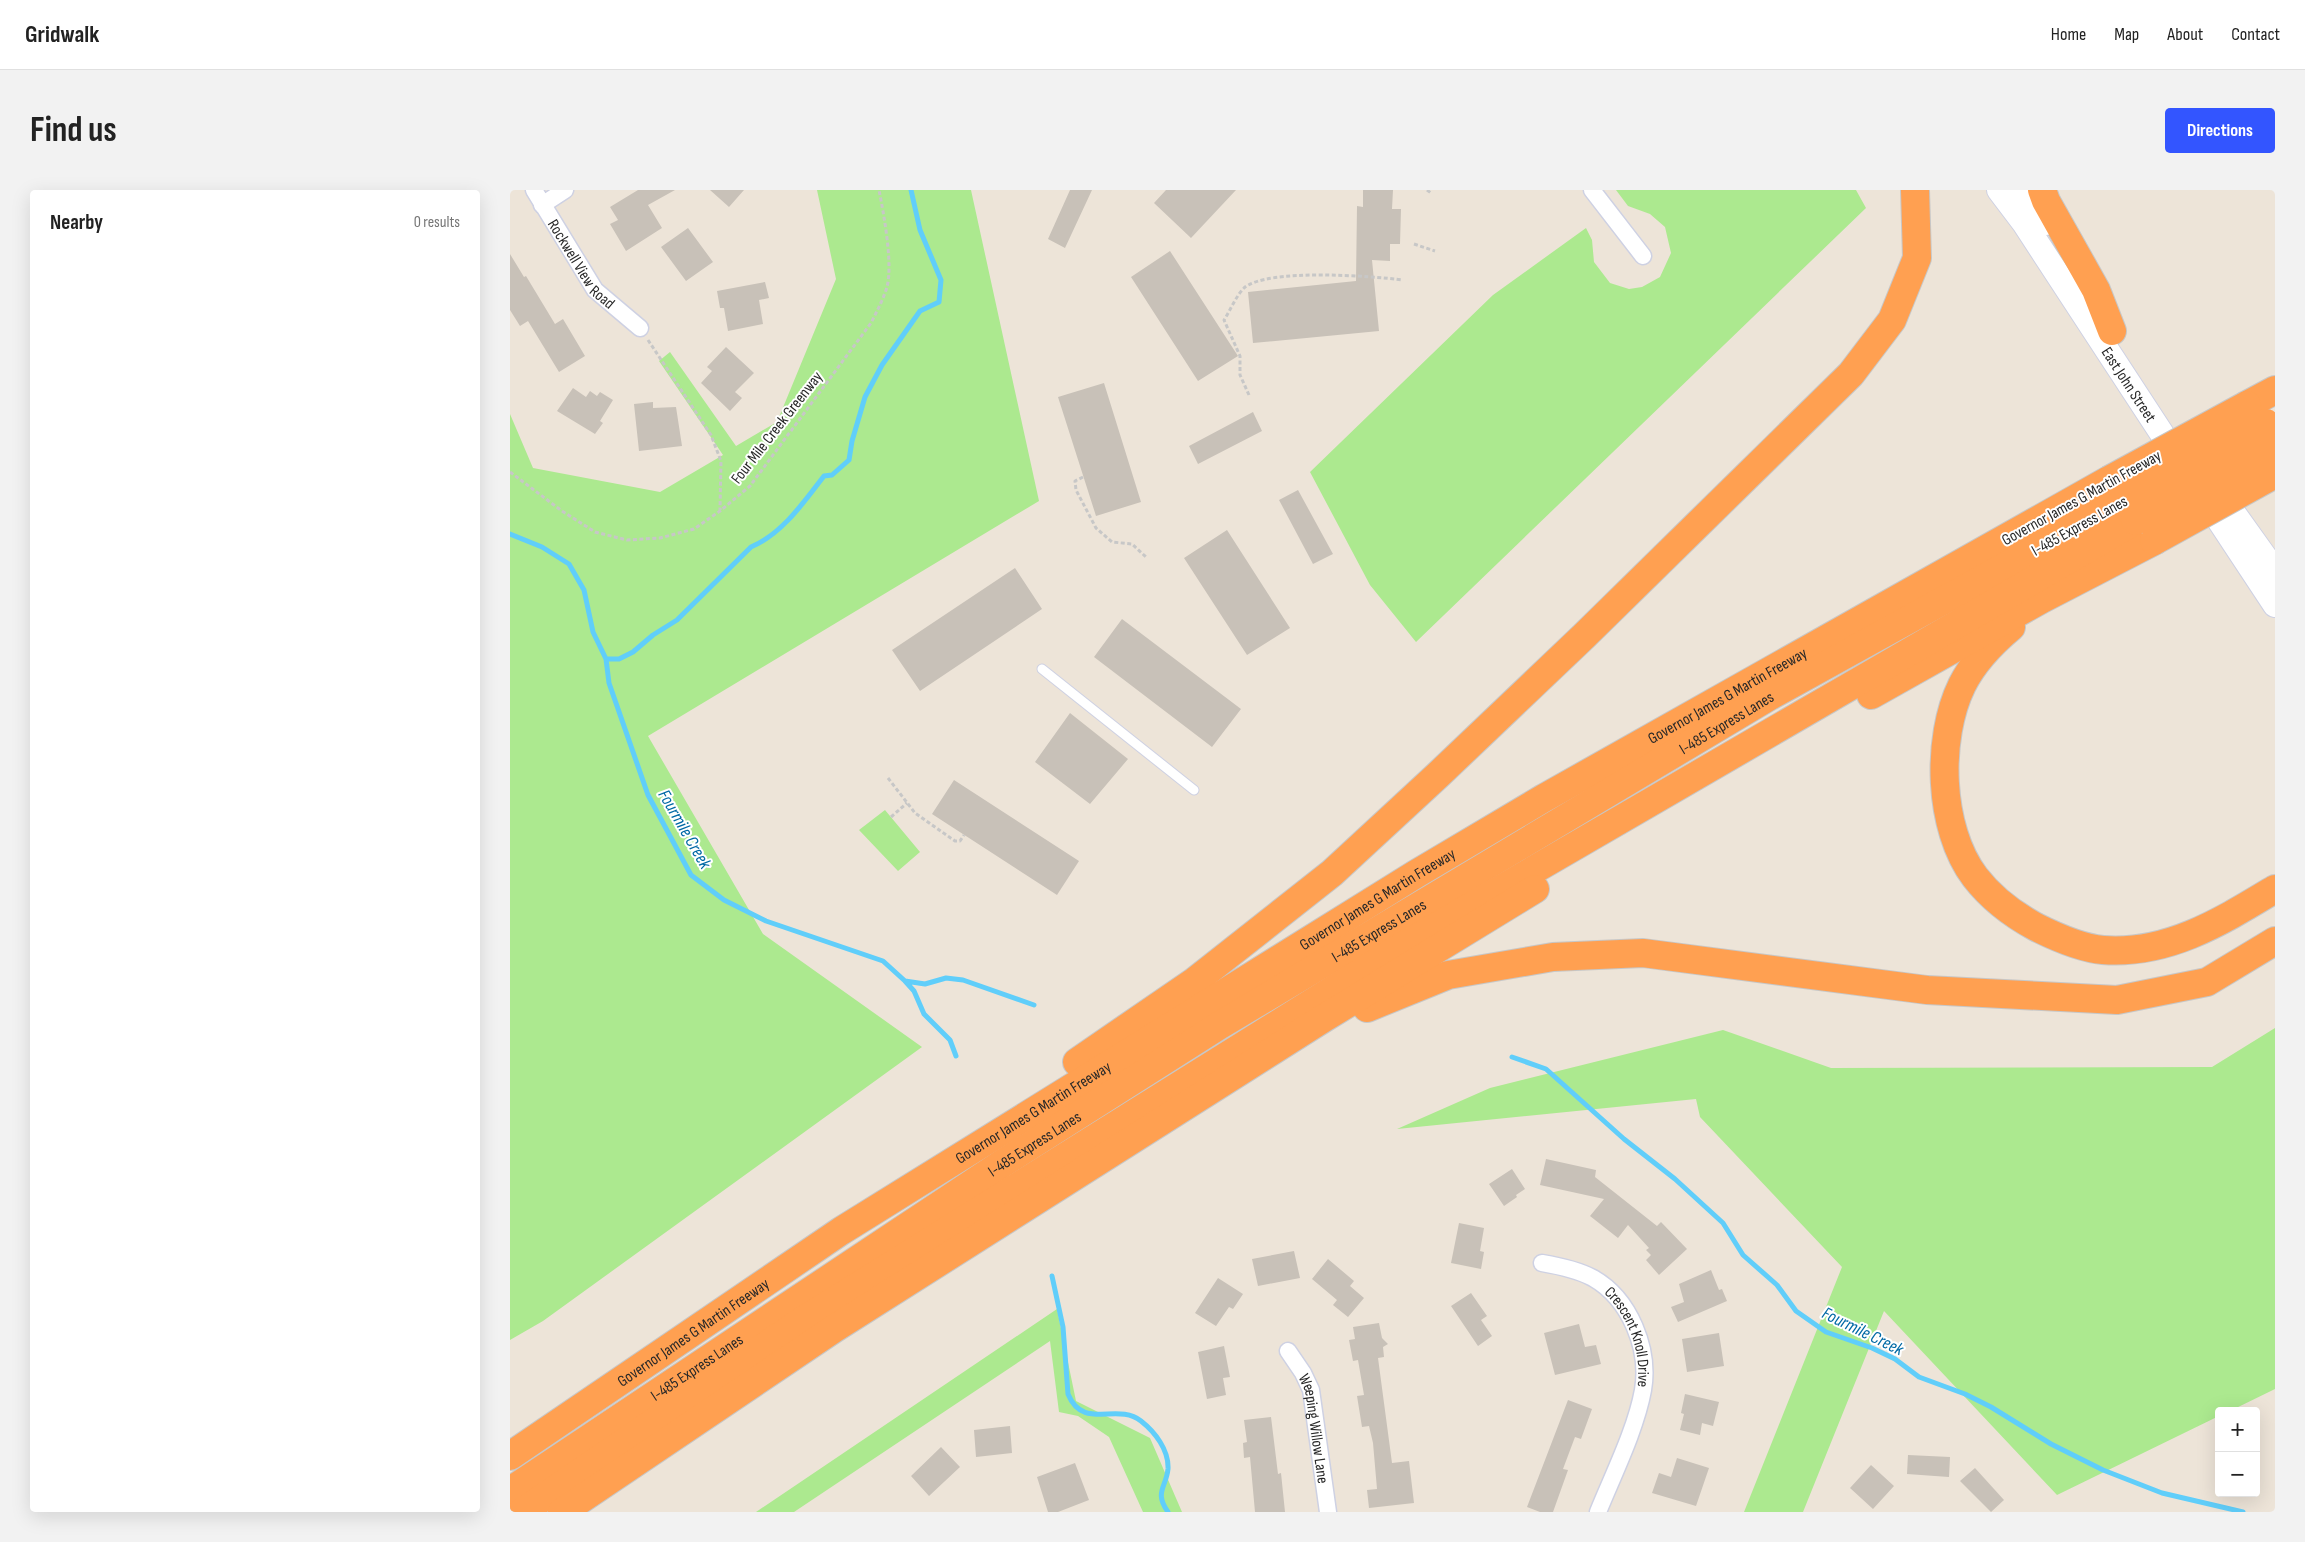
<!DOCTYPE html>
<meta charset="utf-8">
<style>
:root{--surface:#fff;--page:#f2f2f2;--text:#222;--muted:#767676;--line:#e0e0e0;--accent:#35f}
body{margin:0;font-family:"Sofia Sans Condensed",sans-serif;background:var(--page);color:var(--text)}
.controls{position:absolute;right:15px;bottom:15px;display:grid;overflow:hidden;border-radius:5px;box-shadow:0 5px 20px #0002}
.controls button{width:45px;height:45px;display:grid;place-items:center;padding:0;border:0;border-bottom:1px solid var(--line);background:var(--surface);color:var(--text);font:25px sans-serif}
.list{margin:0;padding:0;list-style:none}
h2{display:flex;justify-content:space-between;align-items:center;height:65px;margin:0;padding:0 20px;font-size:21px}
h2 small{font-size:16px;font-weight:400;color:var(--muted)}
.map{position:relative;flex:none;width:1765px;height:1322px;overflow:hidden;border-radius:5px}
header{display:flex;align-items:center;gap:30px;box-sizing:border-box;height:70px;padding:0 25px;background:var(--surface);border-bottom:1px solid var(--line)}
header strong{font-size:24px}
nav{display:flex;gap:28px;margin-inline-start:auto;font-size:18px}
.intro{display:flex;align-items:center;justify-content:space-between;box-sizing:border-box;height:120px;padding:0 30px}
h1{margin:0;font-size:35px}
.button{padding:12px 22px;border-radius:5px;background:var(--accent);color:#fff;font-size:18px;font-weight:700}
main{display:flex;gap:30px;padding:0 30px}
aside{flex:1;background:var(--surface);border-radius:5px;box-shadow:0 5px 20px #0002}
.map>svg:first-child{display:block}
</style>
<header>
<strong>Gridwalk</strong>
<nav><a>Home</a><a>Map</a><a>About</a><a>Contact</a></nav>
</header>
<div class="intro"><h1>Find us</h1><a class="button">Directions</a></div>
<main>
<aside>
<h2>Nearby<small>0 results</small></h2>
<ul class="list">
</ul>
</aside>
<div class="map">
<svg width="1765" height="1322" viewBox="0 0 1765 1322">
<rect width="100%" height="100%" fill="#ede4d8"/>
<path fill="#ace98f" d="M307 0H461L529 311 138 546 253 744 412 857 33 1131 0 1150V224L23 278 150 302 213 265 149 171 160 162 226 256 267 232 326 89Z
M1106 0H1346L1356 18 906 452 860 395 800 282 983 105 1076 38 1082 50 1084 72 1100 93 1119 99 1132 97 1150 87 1161 63 1155 37 1140 24 1118 16Z
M375 620 410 662 388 681 349 640Z
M1765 838V1199L1720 1221H1709V1226L1547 1305 1374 1121 1293 1322H1234L1332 1077 1190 927 1186 909 887 939 980 898 1213 840 1321 878 1702 877Z
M547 1119 566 1211 640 1248 672 1322H633L599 1247 568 1226 549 1222 540 1151 284 1322H246Z"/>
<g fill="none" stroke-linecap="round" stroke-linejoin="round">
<path stroke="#60cefa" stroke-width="5" d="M0 344 32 357 59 374 74 400 83 442 96 469 99 493 138 605 181 685 214 710 256 731 373 771 395 791 415 794 436 788 453 790 524 815
M96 469H109L123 462 143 445 167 430 241 357C272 344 294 312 314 286L322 285 339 270 342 251 355 207 372 175 410 121 429 112 431 90 410 40 401 0
M395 791 404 801 414 824 440 850 446 866
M1002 867 1036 879 1114 949 1165 989 1213 1033 1233 1065 1267 1095 1286 1121 1316 1142 1362 1158 1385 1169 1409 1187 1455 1204 1481 1217 1541 1254 1593 1280 1652 1303 1733 1322
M542 1086 553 1137 558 1204C573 1241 607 1212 631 1231 645 1242 659 1260 658 1279 656 1298 644 1302 658 1322"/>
</g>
<path fill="#c8c1b8" d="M128 0H165L138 15 152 38 116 61 100 34 108 30 100 17Z
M200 0H234L219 17Z
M560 0H582L555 58 538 49Z
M656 0H726L681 48 644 13Z
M853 0H883L882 19H891L890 54H880V71L862 70 869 141 743 153 738 102 846 91 847 16 853 17Z
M178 38 203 72 176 91 151 57Z
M660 61 728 166 688 191 621 87Z
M0 64 14 87 16 86 45 134 53 129 75 166 49 182 18 131 10 136 0 120Z
M255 92 259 108 249 110 253 134 218 141 214 118H210L207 101Z
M216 157 244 183 225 202 232 208 220 221 191 193 202 181 197 177Z
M594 193 631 312 586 326 548 207Z
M63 198 76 207 80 201 87 206 90 202 103 210 90 231 93 233 85 244 47 221Z
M143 212V218L166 217 172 256 129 261 124 214Z
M743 222 752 241 688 274 679 256Z
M788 300 823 364 803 374 769 310Z
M717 340 780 438 737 465 674 368Z
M505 378 532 419 410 501 382 460Z
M612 429 731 519 702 557 584 467Z
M560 523 618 569 580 614 525 572Z
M444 590 569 671 547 705 422 624Z
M1036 969 1086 980 1085 987 1147 1036 1151 1032 1177 1059 1149 1085 1136 1070 1141 1065 1136 1060 1139 1058 1118 1035 1108 1048 1080 1026 1094 1009 1030 995Z
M1002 979 1015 999 1006 1005 1007 1007 994 1016 979 994Z
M949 1033 974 1038 970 1061 974 1062 971 1079 941 1073Z
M784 1061 790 1088 748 1096 742 1069Z
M818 1069 844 1091 840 1096 854 1108 838 1127 823 1115 827 1110 802 1089Z
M1201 1080 1209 1100 1212 1099 1217 1111 1168 1132 1161 1117 1174 1112 1169 1094Z
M708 1088 733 1104 723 1119 719 1117 706 1136 685 1123Z
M961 1103 977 1126 971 1130 982 1146 968 1156 941 1116Z
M869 1133 872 1148 878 1154 873 1157 874 1167 868 1168 882 1273 899 1271 904 1313 859 1318 857 1300 867 1299 863 1253 859 1236 852 1237 847 1206 854 1205 848 1170 843 1171 839 1150 845 1149 843 1137Z
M1069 1134 1075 1157 1086 1155 1091 1174 1045 1185 1034 1143Z
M1209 1143 1214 1176 1177 1182 1172 1149Z
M714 1156 720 1187 713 1188 716 1205 697 1209 688 1162Z
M1175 1204 1209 1212 1203 1236 1192 1233 1190 1245 1170 1240 1174 1224 1171 1223Z
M1058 1210 1082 1219 1071 1249 1065 1247 1053 1279 1058 1280 1043 1322H1030L1017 1317Z
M761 1227 768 1284 771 1283 775 1322H745L740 1267 734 1268 733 1253 737 1252 734 1230Z
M500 1236 502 1263 466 1267 464 1240Z
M431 1257 450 1277 419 1306 401 1286Z
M1398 1265 1440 1267 1439 1287 1397 1284Z
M1167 1268 1199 1278 1186 1316 1142 1303 1149 1283 1161 1287Z
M565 1273 579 1310 548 1322H538L527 1287Z
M1361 1275 1384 1296 1363 1319 1340 1298Z
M1465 1278 1494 1310 1481 1322 1450 1291Z"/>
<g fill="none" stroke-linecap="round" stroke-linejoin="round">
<g stroke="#ced1e3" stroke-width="11">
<path id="service" d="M532 479 684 600"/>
</g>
<g stroke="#ced1e3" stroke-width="19">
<g id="minor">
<path id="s1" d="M24 0 85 100 130 138"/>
<path d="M1082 0 1133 66"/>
<path d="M32 15 55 0"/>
<path id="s2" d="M1032 1073C1050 1076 1068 1080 1083 1088 1120 1109 1140 1159 1133 1200 1126 1239 1103 1285 1088 1322"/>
<path id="s3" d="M778 1161 793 1183 801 1200 818 1322"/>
</g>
</g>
<g stroke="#ced1e3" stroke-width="26">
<g id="secondary">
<path id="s4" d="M1489 0 1514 33 1671 273"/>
<path d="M1516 0 1536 33"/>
<path d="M1691 303 1765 415"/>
<path d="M1720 318 1765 381"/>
</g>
</g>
<g stroke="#c7c7c7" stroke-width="30">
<g id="motorway">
<path d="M1532 0 1536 11 1586 100 1602 141"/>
<path d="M1737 215 1765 200"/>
<path d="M1501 437C1483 452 1463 473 1452 495 1426 548 1428 638 1465 687 1482 709 1502 724 1526 737 1546 747 1571 758 1593 760 1658 765 1712 731 1765 699"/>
<path d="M1361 505 1532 409 1644 351"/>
<path d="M857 818 938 785 1043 767 1133 763 1417 800 1607 810 1697 792 1765 751"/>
<path d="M567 872 685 791 822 683 928 585 1074 446 1341 184 1382 130 1407 68 1405 0"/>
<path id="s5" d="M0 1266 331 1041 906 684 1034 608 1599 290"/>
<path id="s6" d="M0 1301 493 973 710 835 1260 506 1612 312"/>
<path d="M12 1322 289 1133 896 754 1625 331"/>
<path d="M52 1322 325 1138 814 828 1025 699"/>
</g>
</g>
<path stroke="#c7c7c7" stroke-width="3" stroke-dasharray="4 2.5" stroke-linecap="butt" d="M917 0 921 3
M904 54 925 61
M138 150 201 245 211 271 210 320
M739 205 730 185V166L714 130C720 121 726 106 734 98 757 78 862 86 893 90
M0 282 52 321 85 342 117 350 150 348 184 339 210 321 240 296 361 133C367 121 373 110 377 97 383 74 374 25 369 0
M573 287 565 291 566 300 586 338 602 352 622 354 636 367
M378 588 405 623 445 651H450L454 645
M381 627 397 613"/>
<use href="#service" stroke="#fff" stroke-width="9"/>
<use href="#minor" stroke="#fff" stroke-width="16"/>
<use href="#secondary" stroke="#fff" stroke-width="24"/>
<use href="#motorway" stroke="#ffa051" stroke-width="28"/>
<g stroke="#c7c7c7" stroke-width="30" stroke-linecap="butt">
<path id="motorway-bridge" d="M1599 290 1737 215
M1612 312 1756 233
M1625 331 1765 254
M1644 351 1765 284"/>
</g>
<use href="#motorway-bridge" stroke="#ffa051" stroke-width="28"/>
</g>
<g text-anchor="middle" stroke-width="4" stroke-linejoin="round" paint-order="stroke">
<g font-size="16" fill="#282828" stroke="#fff">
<text dy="6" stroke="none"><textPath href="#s1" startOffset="88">Rockwell View Road</textPath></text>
<text dy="6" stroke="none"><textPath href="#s4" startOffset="234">East John Street</textPath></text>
<text transform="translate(266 237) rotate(-52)" y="6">Four Mile Creek Greenway</text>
<text transform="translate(1571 307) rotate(-29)" y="6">Governor James G Martin Freeway</text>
<text transform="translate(1569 335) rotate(-29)" y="6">I-485 Express Lanes</text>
<text dy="6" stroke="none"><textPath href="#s5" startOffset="1436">Governor James G Martin Freeway</textPath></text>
<text dy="6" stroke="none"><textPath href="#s6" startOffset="1439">I-485 Express Lanes</textPath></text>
<text dy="6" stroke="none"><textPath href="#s5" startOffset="1031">Governor James G Martin Freeway</textPath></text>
<text dy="6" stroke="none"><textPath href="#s6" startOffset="1034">I-485 Express Lanes</textPath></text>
<text dy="6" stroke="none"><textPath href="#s5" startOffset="626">Governor James G Martin Freeway</textPath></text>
<text dy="6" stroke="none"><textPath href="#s6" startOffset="629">I-485 Express Lanes</textPath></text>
<text dy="6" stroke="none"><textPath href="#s5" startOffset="221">Governor James G Martin Freeway</textPath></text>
<text dy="6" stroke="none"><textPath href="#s2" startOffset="126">Crescent Knoll Drive</textPath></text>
<text dy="6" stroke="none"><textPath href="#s6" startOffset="224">I-485 Express Lanes</textPath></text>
<text dy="6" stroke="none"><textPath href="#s3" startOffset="84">Weeping Willow Lane</textPath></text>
</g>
<g font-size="18" font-style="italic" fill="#0069a5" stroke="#fff">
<text transform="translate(175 639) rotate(60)" y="6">Fourmile Creek</text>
<text transform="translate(1353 1141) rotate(26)" y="6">Fourmile Creek</text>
</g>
</g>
</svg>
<div class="controls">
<button>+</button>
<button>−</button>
</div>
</div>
</main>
